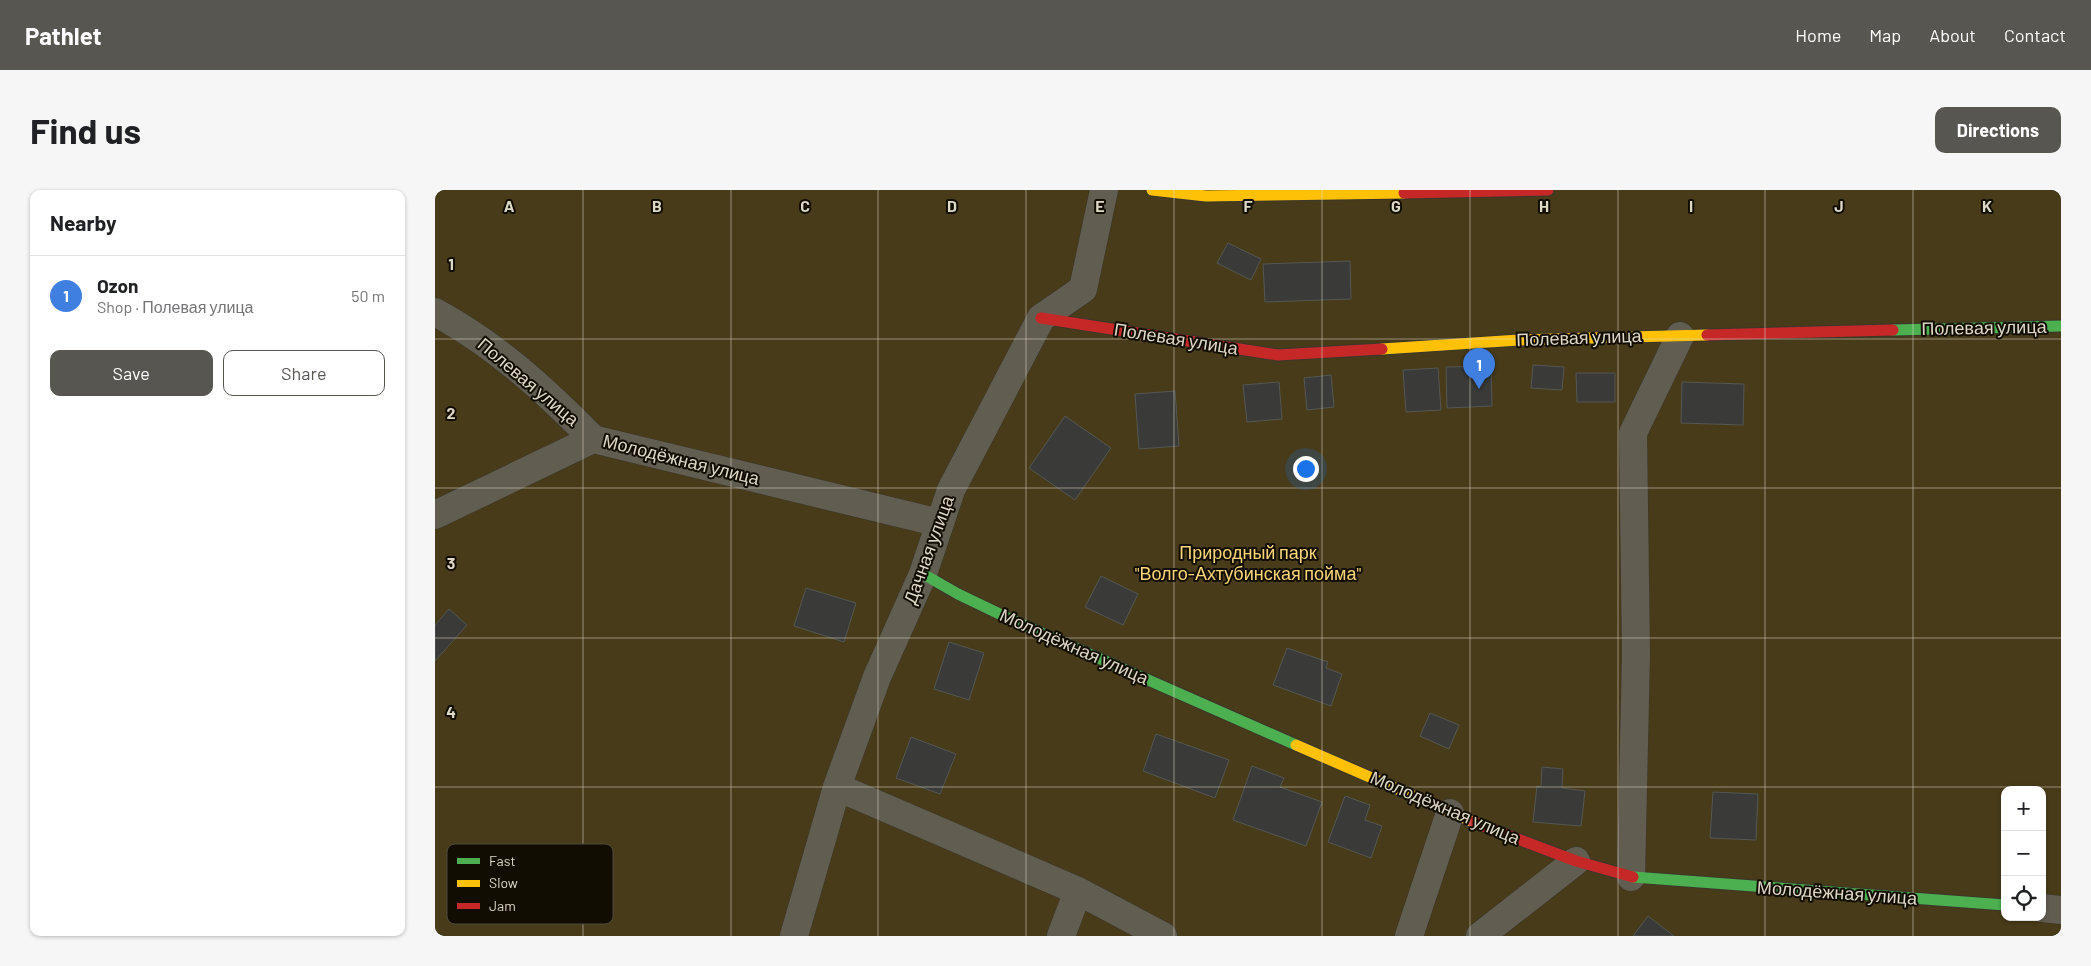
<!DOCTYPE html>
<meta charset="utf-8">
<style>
:root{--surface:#fff;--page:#f6f6f6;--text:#202124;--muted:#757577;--line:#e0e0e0;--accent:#585650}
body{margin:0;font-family:Barlow,sans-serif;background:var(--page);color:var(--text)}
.controls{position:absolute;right:15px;bottom:15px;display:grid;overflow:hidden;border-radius:10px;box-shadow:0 1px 4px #0004}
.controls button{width:45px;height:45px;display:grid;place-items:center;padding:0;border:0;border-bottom:1px solid var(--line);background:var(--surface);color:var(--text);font:25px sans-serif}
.you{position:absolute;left:870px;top:278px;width:18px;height:18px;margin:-12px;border:4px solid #fff;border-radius:50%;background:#1a73e8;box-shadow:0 0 0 8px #1a73e833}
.badge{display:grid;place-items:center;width:32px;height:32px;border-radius:50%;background:var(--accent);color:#fff;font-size:16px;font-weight:700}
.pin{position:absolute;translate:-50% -41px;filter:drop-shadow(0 1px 2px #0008)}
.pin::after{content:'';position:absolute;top:26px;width:18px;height:15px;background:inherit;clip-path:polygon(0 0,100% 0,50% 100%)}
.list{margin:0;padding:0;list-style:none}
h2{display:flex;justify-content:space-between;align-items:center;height:65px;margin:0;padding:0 20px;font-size:21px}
h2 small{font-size:16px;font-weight:400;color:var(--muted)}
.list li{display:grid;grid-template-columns:32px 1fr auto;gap:15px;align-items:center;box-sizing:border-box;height:80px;padding:0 20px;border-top:1px solid var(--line)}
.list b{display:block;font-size:19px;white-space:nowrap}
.list p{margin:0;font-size:16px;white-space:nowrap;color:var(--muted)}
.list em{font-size:16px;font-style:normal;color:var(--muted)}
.actions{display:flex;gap:10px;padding:15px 20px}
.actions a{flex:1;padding:11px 0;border:1px solid var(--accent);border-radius:10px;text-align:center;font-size:18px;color:var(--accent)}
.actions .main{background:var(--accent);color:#fff}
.icon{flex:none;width:28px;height:28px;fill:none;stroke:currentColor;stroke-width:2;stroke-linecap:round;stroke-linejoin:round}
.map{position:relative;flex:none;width:1626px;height:746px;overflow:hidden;border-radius:10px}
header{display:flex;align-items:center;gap:30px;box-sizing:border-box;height:70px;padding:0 25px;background:var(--accent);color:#fff}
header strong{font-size:24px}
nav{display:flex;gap:28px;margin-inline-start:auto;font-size:18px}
.intro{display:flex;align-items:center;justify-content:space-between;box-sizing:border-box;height:120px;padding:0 30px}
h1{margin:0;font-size:35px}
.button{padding:12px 22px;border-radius:10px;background:var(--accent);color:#fff;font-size:18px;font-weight:700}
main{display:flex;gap:30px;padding:0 30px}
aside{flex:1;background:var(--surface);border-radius:10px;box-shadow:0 1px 4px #0004}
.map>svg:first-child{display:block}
</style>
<header>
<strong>Pathlet</strong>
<nav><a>Home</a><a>Map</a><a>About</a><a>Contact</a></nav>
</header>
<div class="intro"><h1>Find us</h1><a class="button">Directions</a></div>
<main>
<aside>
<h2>Nearby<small></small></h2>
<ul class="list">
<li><span class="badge" style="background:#3f7fe0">1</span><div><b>Ozon</b><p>Shop · Полевая улица</p></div><em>50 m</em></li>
</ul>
<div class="actions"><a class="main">Save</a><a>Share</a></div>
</aside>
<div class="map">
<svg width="1626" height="746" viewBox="0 0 1626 746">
<rect width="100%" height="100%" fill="#241e0d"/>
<path fill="#473b19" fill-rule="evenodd" d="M0 0H1626V746H0ZM1570 600H1607V727H1570Z"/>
<path fill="#3a3b38" stroke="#545753" d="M793 53 826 69 816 90 782 73Z
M915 71 916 109 830 112 828 74Z
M1098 175 1129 177 1127 200 1096 198Z
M1056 176 1057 216 1012 218 1011 177Z
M1003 178 1006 220 971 222 968 180Z
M1141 183H1180V212H1142Z
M896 185 899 217 872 220 869 188Z
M844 192 847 229 812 232 808 195Z
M1247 192 1309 194 1308 235 1246 233Z
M740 201 744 256 704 259 700 204Z
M630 226 676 258 640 310 594 278Z
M666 386 703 404 688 435 650 417Z
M371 398 421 413 409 452 359 436Z
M14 419 32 435 0 471V435Z
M514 452 549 463 534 510 499 499Z
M852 458 893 472 891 478 907 484 896 516 838 495Z
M995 523 1024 535 1014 559 985 546Z
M721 544 794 570 780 608 708 581Z
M476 547 521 564 505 604 461 588Z
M817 576 849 588 845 597 887 612 871 656 798 630Z
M1107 577 1128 579 1127 598 1150 601 1146 636 1098 632 1102 596 1106 597Z
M1278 602 1323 604 1321 650 1275 648Z
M910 606 935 615 930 630 947 636 936 668 893 652Z
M1213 726 1239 746H1198Z"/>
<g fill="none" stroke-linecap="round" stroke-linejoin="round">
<g stroke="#3c372b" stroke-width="29">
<path id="street" d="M0 122C61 155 110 200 158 249
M0 325 158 249 505 333
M402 597 643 701 728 746
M1196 687 1201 464 1198 243 1245 146
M1607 718 1626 720
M359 746 402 597 442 487 488 384 516 300 606 128 648 99 669 0
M626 746 643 701
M974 746 1015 623
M1045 746 1141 671"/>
</g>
<g stroke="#3c372b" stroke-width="13">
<path id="fast" d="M1458 140 1626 136
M488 384 523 404 575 429 861 555
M1198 687 1570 715"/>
</g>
<g stroke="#3c372b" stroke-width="13">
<path id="slow" d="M717 0 771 6 969 3
M947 159 1084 150 1272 145
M861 555 1038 632"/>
</g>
<g stroke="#3c372b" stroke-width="13">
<path id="jam" d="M969 3 1113 0
M606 128 843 165 947 159
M1272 145 1458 140
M1038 632 1141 671 1198 687"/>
</g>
<use href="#street" stroke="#615d50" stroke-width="28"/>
<use href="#fast" stroke="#4caf50" stroke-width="11"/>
<use href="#slow" stroke="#ffc107" stroke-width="11"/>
<use href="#jam" stroke="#c62828" stroke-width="11"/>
</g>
<path fill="none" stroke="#ded8c7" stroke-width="1" stroke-opacity="0.55" d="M148 0V746M296 0V746M443 0V746M591 0V746M739 0V746M887 0V746M1035 0V746M1183 0V746M1330 0V746M1478 0V746M0 149H1626M0 298H1626M0 448H1626M0 597H1626"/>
<g text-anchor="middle" stroke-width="4" stroke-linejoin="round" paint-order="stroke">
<g font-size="18" fill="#ded8c7" stroke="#110d03">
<text transform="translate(1549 138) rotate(-1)" y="6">Полевая улица</text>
<text transform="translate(1144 148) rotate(-2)" y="6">Полевая улица</text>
<text transform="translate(741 149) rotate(9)" y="6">Полевая улица</text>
<text transform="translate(93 192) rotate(40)" y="6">Полевая улица</text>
<text transform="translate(246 270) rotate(14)" y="6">Молодёжная улица</text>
<text transform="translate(494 360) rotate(-70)" y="6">Дачная улица</text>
<text transform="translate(639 457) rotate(24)" y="6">Молодёжная улица</text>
<text transform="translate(1010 618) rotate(23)" y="6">Молодёжная улица</text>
<text transform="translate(1402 703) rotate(4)" y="6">Молодёжная улица</text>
</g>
<g font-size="18" fill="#f8d779" stroke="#110d03">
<text x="813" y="369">Природный парк<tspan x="813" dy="21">"Волго-Ахтубинская пойма"</tspan></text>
</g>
</g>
<rect x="12" y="654" width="166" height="80" rx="8" fill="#110d03" stroke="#4e4a3e" stroke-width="1"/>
<rect x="22" y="668" width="23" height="6" fill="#4caf50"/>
<rect x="22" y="690" width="23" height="7" fill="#ffc107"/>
<rect x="22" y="713" width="23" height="6" fill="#c62828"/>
<g font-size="14" fill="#ded8c7">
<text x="54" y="676">Fast</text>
<text x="54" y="698">Slow</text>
<text x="54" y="721">Jam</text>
</g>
<g font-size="16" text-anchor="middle" font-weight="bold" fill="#ded8c7" stroke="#110d03" stroke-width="4" stroke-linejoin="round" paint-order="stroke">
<text x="74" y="22">A</text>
<text x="222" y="22">B</text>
<text x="370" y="22">C</text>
<text x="517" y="22">D</text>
<text x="665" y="22">E</text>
<text x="813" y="22">F</text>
<text x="961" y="22">G</text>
<text x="1109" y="22">H</text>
<text x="1256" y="22">I</text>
<text x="1404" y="22">J</text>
<text x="1552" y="22">K</text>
<text x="16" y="80">1</text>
<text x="16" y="229">2</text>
<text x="16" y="379">3</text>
<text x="16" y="528">4</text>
</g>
</svg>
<div class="controls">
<button>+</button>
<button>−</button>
<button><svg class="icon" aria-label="locate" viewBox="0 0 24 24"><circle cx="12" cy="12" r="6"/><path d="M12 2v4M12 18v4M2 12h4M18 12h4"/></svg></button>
</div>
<div class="you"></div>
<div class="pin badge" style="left:1044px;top:199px;background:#3f7fe0">1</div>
</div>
</main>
